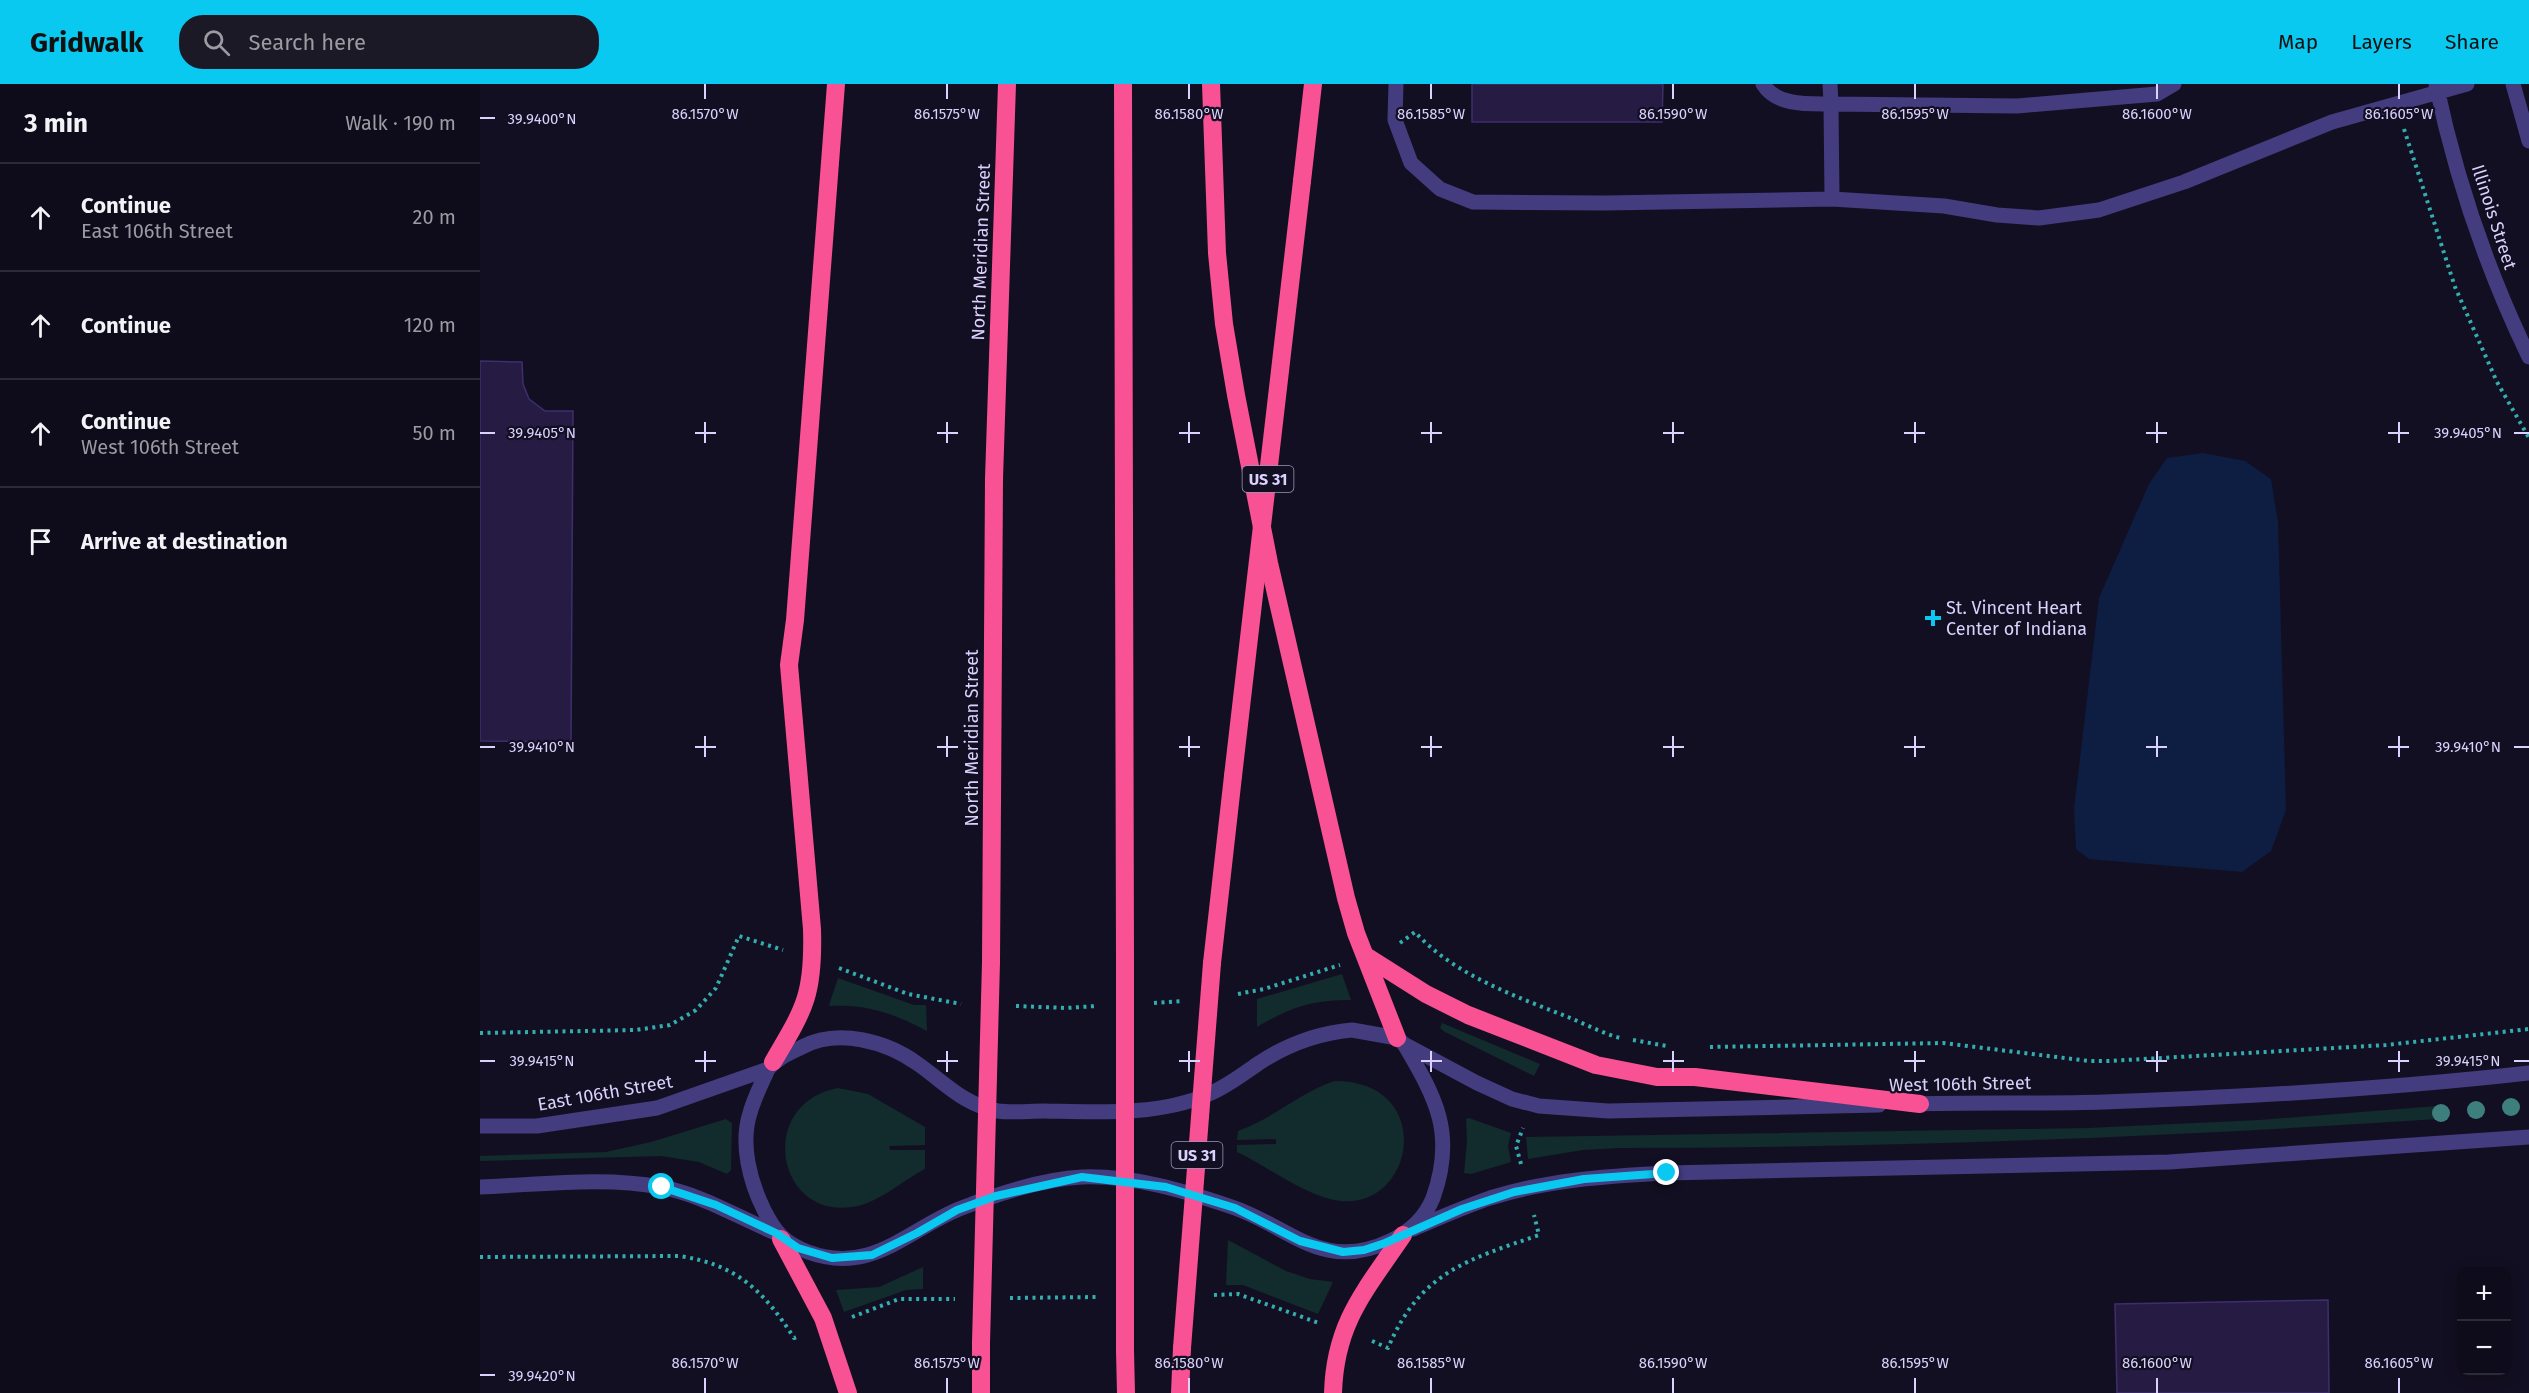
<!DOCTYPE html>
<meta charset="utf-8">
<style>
:root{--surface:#0e0b1a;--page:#1c1927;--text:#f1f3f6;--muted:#9b9ba2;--line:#2e2b39;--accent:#0ac9f1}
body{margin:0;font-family:"Fira Sans",sans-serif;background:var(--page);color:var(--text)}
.controls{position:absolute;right:18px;bottom:18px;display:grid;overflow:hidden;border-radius:12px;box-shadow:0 3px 15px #0003}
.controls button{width:54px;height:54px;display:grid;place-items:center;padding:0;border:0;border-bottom:2px solid var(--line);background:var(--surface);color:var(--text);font:30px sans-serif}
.stop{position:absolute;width:18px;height:18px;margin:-14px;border:4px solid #0ac9f1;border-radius:50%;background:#fff}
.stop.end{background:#0ac9f1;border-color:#fff;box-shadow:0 2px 6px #0008}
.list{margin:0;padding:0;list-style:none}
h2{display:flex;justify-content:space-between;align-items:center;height:78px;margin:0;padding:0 24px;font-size:26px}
h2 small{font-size:20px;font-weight:400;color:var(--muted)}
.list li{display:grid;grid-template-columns:39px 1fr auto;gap:18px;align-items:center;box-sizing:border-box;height:108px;padding:0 24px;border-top:2px solid var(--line)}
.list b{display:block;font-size:22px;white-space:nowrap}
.list p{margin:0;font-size:20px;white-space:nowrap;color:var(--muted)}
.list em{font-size:20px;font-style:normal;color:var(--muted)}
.icon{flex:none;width:33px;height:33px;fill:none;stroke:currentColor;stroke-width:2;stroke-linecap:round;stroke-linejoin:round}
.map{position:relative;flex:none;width:2049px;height:1309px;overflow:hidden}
header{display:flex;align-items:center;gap:36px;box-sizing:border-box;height:84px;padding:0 30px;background:var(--accent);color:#111}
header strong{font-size:28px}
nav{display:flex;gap:33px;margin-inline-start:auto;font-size:21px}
.search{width:420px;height:54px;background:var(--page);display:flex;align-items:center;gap:15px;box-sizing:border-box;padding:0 21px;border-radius:24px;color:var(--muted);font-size:22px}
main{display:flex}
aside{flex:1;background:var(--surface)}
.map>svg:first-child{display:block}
</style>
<header>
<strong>Gridwalk</strong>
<div class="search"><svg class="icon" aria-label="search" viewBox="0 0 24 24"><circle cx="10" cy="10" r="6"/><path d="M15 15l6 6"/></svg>Search here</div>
<nav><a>Map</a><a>Layers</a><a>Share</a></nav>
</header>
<main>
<aside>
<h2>3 min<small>Walk · 190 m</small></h2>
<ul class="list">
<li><svg class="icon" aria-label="ahead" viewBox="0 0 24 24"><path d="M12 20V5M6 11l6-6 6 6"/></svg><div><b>Continue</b><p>East 106th Street</p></div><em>20 m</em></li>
<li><svg class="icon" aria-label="ahead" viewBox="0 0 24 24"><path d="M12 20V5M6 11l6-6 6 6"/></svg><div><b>Continue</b></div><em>120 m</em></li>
<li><svg class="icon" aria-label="ahead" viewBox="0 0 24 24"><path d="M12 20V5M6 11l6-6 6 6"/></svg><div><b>Continue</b><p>West 106th Street</p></div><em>50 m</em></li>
<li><svg class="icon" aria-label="arrive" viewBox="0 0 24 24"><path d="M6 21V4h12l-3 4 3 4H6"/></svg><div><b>Arrive at destination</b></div></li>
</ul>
</aside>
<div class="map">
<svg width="2049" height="1309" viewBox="0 0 2049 1309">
<rect width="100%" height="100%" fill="#130f22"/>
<path fill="#122b2c" d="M862 890 871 916C832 916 811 923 777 943V915Z
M358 894 434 921H446L447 947C415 930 387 920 351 922L349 921Z
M962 939 1060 980 1054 992 965 948 960 944Z
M855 997C956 997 936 1125 860 1117 827 1113 787 1082 757 1068V1061L796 1060V1055L757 1056 758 1047C793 1035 820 1008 855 997Z
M358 1004 388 1010 445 1043V1061L409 1062 410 1066H445V1085C422 1097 397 1120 372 1123 295 1134 277 1019 358 1004Z
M1957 1022 1958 1035C1685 1053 1412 1064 1139 1064L1103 1066 1048 1075 1046 1053 1608 1044 1779 1036Z
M989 1034 1031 1049 1028 1062 1031 1078 991 1090 984 1089 987 1058 986 1035Z
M246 1035 252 1039 251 1086 247 1090 219 1078 181 1072 0 1077V1072L126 1068 171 1058Z
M748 1156 806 1187 830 1195 853 1198 838 1230 763 1201H746Z
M443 1183V1205L426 1206 364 1228 356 1206 399 1203Z"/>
<path fill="#0e1d42" d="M1723 369 1765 377 1791 395 1798 439 1806 726 1791 767 1762 788 1609 775 1596 765 1594 725 1619 514 1669 400 1687 374Z"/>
<path fill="#261b42" stroke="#3f2e6d" stroke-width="1.5" d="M992 0H1183L1182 38H992Z
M0 277 42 278 43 300 49 315 65 327H93L91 658 0 657Z
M1848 1216 1849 1309H1637L1635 1220Z"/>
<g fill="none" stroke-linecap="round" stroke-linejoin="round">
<path stroke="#33aeaf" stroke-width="4" stroke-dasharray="3 4.5" stroke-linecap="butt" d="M1924 45 1975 203 2017 298 2049 354
M920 859 935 848C974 891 1035 912 1088 933 1105 940 1122 949 1140 954
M359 884 428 910 481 920
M758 910 784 905 860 881
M674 919 702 917
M536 922 586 924 616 922
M0 949 156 946 190 941 216 926 236 904 259 852 303 866
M1153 956 1187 962
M1230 963 1463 959 1609 977H1629L1906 961 2049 945
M1041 1080 1036 1062 1043 1044
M0 1173 199 1172C256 1180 284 1207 314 1254L320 1252
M734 1211 758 1210 839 1239
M530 1214 616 1213
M372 1233 419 1215H475
M892 1257 908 1264C940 1188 987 1176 1059 1151L1054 1131"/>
<path stroke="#433c7f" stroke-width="15" d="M916 0 915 36 931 79 960 105 993 118 1126 119 1352 115 1464 122 1517 131 1559 134 1619 126 1704 98 1852 38 1987 0
M1283 0C1296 22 1328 20 1351 20L1350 0
M1956 0C1976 95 2007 186 2049 273
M2033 0 2049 57
M1352 115 1351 20 1537 22 1677 10 1694 0
M872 946 917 954 924 960C956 1014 976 1050 953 1114 945 1134 929 1148 910 1157 842 1189 809 1142 752 1123 705 1107 652 1091 602 1093 561 1095 517 1110 479 1125 426 1147 391 1191 328 1168 304 1159 295 1148 284 1126 270 1098 260 1060 270 1029 274 1014 282 999 288 985 297 974 310 969 322 963 358 944 406 957 438 980 465 999 484 1021 518 1027 533 1029 549 1027 564 1027 618 1028 679 1032 729 1010 748 1002 763 990 779 979 808 960 838 949 872 946Z
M924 960 997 999 1032 1015 1059 1022 1128 1027 1399 1021
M1429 1020C1494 1018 1559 1020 1624 1018 1766 1013 1908 1005 2049 989
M0 1042H57L177 1024 288 985
M0 1103C57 1101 124 1092 180 1103 221 1110 257 1133 296 1149
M933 1145C959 1134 984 1123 1010 1114 1067 1096 1127 1092 1187 1089L1689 1078 2049 1053"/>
<path stroke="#f85295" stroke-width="18" d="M643 0 645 877
M731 0 737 169 744 240 756 311 789 479 866 814 876 849 917 954
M822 97 833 0
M886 872 946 910 988 931 1116 981 1177 993H1215L1440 1020
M511 878 514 395 527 0
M732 879 753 692
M293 978C325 924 334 910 332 845L309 581 315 536 356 0
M301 1155 343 1234 368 1309
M501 1259V1309
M645 1267 646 1309
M700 1309 702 1264
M853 1309C855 1239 885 1207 923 1151"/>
<path stroke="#f85295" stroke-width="18" d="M753 692 822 97
M645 877V1267
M501 1259 511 878
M702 1264 732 879"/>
</g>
<g fill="#3d7f7c">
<circle cx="2031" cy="1023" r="9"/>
<circle cx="1996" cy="1026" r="9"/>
<circle cx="1961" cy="1029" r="9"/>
</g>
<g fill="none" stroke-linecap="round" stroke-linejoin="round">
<path stroke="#0ac9f1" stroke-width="8" d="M182 1103 236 1121 296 1149 318 1164 352 1174 392 1171 437 1149 477 1126 516 1112 602 1093 686 1103 755 1124 820 1157 863 1168 884 1166 905 1159 982 1125 1034 1108 1104 1095 1187 1089"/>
</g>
<path fill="none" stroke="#dad1fd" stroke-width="2" d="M225 0V15M467 0V15M709 0V15M951 0V15M1193 0V15M1435 0V15M1677 0V15M1919 0V15M0 34H15M225 338V359M467 338V359M709 338V359M951 338V359M1193 338V359M1435 338V359M1677 338V359M1919 338V359M0 349H15M215 349H236M457 349H478M699 349H720M941 349H962M1183 349H1204M1424 349H1445M1666 349H1687M1908 349H1929M2034 349H2049M225 652V673M467 652V673M709 652V673M951 652V673M1193 652V673M1435 652V673M1677 652V673M1919 652V673M0 663H15M215 663H236M457 663H478M699 663H720M941 663H962M1183 663H1204M1424 663H1445M1666 663H1687M1908 663H1929M2034 663H2049M225 967V988M467 967V988M709 967V988M951 967V988M1193 967V988M1435 967V988M1677 967V988M1919 967V988M0 977H15M215 977H236M457 977H478M699 977H720M941 977H962M1183 977H1204M1424 977H1445M1666 977H1687M1908 977H1929M2034 977H2049M0 1291H15M225 1294V1309M467 1294V1309M709 1294V1309M951 1294V1309M1193 1294V1309M1435 1294V1309M1677 1294V1309M1919 1294V1309"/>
<path fill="#0ac9f1" stroke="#130f22" stroke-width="2" d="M1450 525h6v6h6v6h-6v6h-6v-6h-6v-6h6z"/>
<g text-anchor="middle" stroke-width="4.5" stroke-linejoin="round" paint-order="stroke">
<g fill="#130f22" stroke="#9e97bb" stroke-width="1.5">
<rect x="762.5" y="382" width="51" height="26" rx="4.5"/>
<rect x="691.5" y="1058" width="51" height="26" rx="4.5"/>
</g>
<g font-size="16" font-weight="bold" fill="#dad1fd">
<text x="788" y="401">US 31</text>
<text x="717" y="1077">US 31</text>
</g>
<g font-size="18" fill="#dad1fd" stroke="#130f22">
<text transform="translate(2014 133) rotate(72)" y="6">Illinois Street</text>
<text transform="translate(501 168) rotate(-88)" y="6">North Meridian Street</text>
<text transform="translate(492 654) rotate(-90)" y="6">North Meridian Street</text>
<text transform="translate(1480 1000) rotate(-1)" y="6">West 106th Street</text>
<text transform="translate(125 1009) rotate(-10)" y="6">East 106th Street</text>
</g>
<g font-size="18" fill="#dad1fd" stroke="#130f22" text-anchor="start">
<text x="1466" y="530">St. Vincent Heart<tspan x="1466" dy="21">Center of Indiana</tspan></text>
</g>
</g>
<g font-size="15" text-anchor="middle" fill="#dad1fd" stroke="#130f22" stroke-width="4.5" stroke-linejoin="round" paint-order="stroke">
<text x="225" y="35">86.1570°W</text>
<text x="467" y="35">86.1575°W</text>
<text x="709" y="35">86.1580°W</text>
<text x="951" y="35">86.1585°W</text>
<text x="1193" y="35">86.1590°W</text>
<text x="1435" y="35">86.1595°W</text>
<text x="1677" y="35">86.1600°W</text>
<text x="1919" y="35">86.1605°W</text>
<text x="62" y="40">39.9400°N</text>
<text x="1988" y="354">39.9405°N</text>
<text x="62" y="354">39.9405°N</text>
<text x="1988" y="668">39.9410°N</text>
<text x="62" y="668">39.9410°N</text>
<text x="1988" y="982">39.9415°N</text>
<text x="62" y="982">39.9415°N</text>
<text x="225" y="1284">86.1570°W</text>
<text x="467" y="1284">86.1575°W</text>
<text x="709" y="1284">86.1580°W</text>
<text x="951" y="1284">86.1585°W</text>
<text x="1193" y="1284">86.1590°W</text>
<text x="1435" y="1284">86.1595°W</text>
<text x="1677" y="1284">86.1600°W</text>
<text x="1919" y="1284">86.1605°W</text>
<text x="62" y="1297">39.9420°N</text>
</g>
</svg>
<div class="controls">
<button>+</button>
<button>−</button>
</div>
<div class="stop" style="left:182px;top:1103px"></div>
<div class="stop end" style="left:1187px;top:1089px"></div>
</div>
</main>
